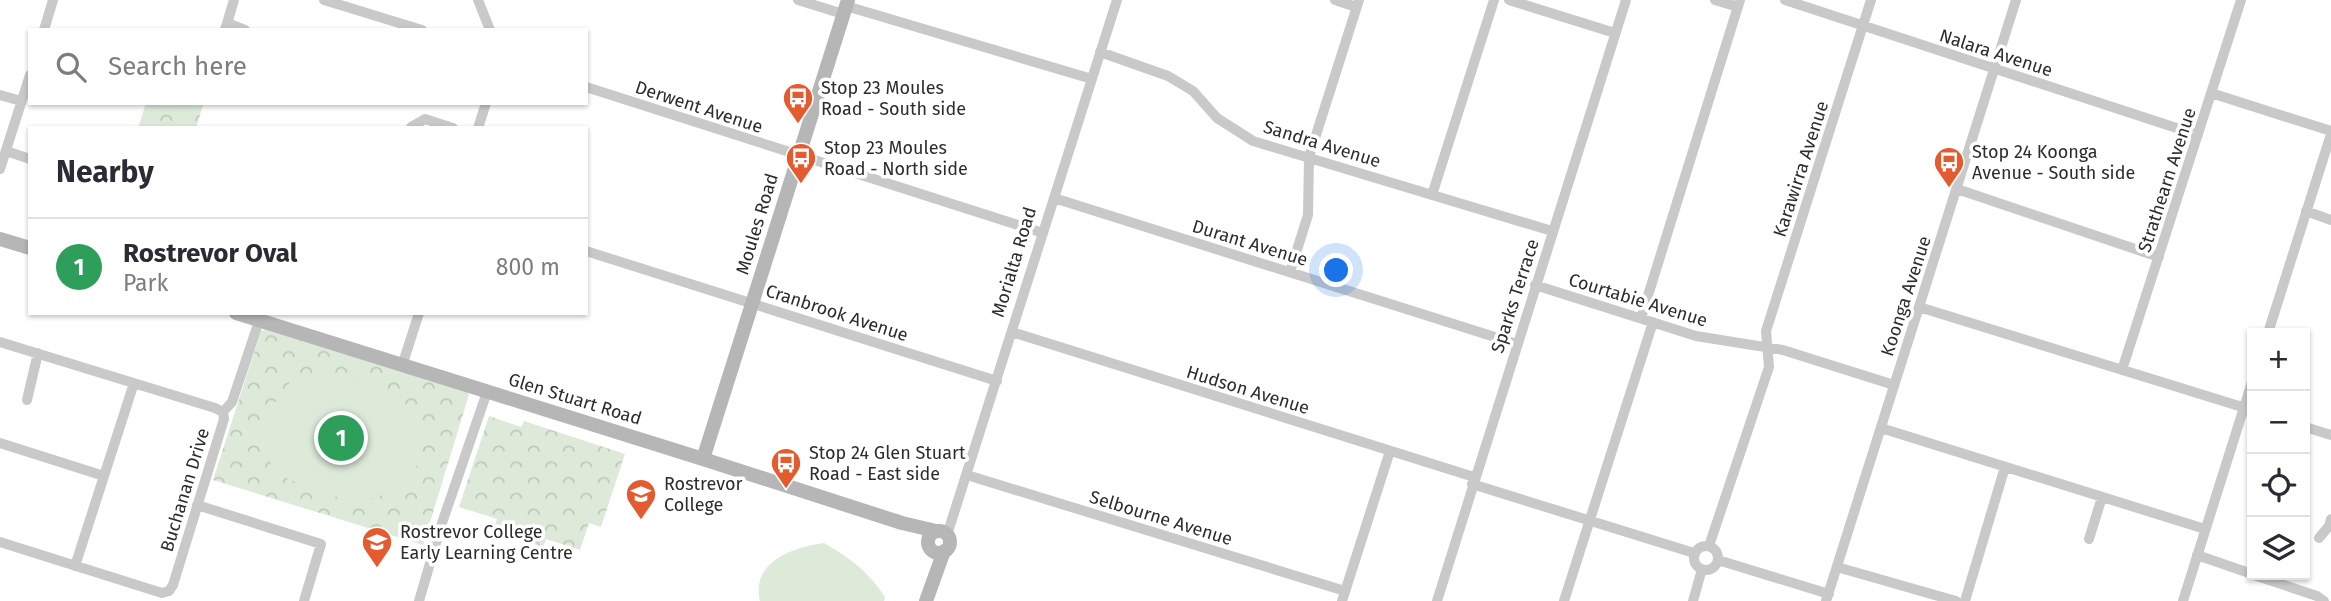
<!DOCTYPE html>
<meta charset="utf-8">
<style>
:root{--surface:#fff;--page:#f7f7f7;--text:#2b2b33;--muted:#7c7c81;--line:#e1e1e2;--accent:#e35b2f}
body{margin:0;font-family:"Fira Sans",sans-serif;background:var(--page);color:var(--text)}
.controls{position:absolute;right:21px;bottom:21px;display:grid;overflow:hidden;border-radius:0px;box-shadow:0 2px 5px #0004}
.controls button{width:63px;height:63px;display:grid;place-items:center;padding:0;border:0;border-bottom:2px solid var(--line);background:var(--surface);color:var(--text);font:35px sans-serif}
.you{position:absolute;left:1337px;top:271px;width:24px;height:24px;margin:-18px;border:5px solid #fff;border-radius:50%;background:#1a73e8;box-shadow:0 0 0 10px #1a73e833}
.badge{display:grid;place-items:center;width:46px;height:46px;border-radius:50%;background:var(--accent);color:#fff;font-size:23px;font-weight:700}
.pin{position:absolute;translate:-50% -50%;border:4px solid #fff;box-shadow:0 2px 7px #0006}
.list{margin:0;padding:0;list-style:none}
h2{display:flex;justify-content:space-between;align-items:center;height:91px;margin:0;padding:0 28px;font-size:30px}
h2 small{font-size:23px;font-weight:400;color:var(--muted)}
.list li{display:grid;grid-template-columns:46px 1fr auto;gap:21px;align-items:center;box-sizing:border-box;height:98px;padding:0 28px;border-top:2px solid var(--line)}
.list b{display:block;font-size:26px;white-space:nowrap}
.list p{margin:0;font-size:23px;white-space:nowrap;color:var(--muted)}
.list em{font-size:23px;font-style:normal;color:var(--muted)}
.icon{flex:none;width:38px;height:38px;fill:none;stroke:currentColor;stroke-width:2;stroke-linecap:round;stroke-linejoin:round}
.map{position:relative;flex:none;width:2331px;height:601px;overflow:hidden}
.search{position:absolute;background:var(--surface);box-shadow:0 2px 5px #0004;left:28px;top:28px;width:560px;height:77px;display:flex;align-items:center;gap:18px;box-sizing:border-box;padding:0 24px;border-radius:0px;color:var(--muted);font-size:26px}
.panel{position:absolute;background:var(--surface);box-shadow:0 2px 5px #0004;left:28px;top:126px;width:560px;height:189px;border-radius:0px}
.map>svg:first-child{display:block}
</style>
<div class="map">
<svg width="2331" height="601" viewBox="0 0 2331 601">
<defs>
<pattern id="forest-crowns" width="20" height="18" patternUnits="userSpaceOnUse" patternTransform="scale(1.75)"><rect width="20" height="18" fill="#ddeada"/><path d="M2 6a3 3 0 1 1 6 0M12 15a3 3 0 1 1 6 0" fill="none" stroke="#bec9bb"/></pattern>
</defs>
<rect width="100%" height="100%" fill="#fff"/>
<path fill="url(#forest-crowns)" d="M146 103H203V105L196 128H138Z
M269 328 468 391 469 395 423 545 213 480 261 331Z
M489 416 521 427 524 421 625 454 601 527 589 523 580 550 546 539 543 547 493 531 497 519 459 507Z"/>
<path fill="#ddeada" d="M320 373 374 386 408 407 419 435 417 465 396 491 359 502 317 492 276 473 262 445 266 415 290 382Z
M824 543C851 559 867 570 885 597L884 601H760C750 562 794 547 824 543Z"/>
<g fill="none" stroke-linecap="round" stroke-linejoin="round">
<path stroke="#c9c9c9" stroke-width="10" d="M324 0 422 30
M478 0 490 30
M798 0 843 14
M1335 0 1356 7
M1509 0 1615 33
M1715 0 1738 7
M1785 0 2198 135
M846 6 1092 79
M227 23 245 30
M44 30 53 0
M225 30 234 0
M1100 52 1168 76 1193 91 1217 118 1253 141 1552 231
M586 87 1043 233
M2211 93 2331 131
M0 95 21 101
M411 127 425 119 453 128
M478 128 486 103
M6 151 30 159
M0 169 30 75
M1957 189 2159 257
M1432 195 1494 0
M1054 198 1517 344
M2306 211 2331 220
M586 251 997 381
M1290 272 1308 215 1309 157 1359 0
M1535 285 1696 336 1783 350 1894 385
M1919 307 2252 410
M1641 318 1740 0
M1012 332 1474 477
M2268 333 2331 134
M0 342 215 408 223 412 224 419 173 585 169 591 162 593 0 542
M402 366 419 313
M2122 370 2241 0
M27 400 38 353
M223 412 232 402 259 321
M2305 427 2331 435
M1881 428 2205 529
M0 443 104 476
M967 475 1345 591
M1472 484 1694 553
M197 505 321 544 304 601
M947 535 1117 0
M2319 538 2329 526 2331 519
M2089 539 2102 497
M1694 558a12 12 0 1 1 24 0a12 12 0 1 1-24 0Z
M1709 546 1769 367 1766 331 1871 0
M2197 555 2252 574
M1718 560 1829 594
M75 566 134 383
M1837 567 1956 601
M2254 575 2317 596 2324 601
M419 601 441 526 487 392
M1342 601 1390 451
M1437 601 1626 0
M1564 601 1653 322
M1693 601 1702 569
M1826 601 2016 0
M1965 601 2005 467
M2183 601 2252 382"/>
<path stroke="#b6b6b6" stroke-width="14" d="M0 239 30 248
M236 313 703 459 902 523 936 531
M703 459 848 0
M928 542a11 11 0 1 1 22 0a11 11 0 1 1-22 0Z
M926 601 944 551"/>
</g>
<defs>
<g id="bus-pin" transform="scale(1.575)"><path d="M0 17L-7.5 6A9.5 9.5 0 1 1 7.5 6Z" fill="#e35b2f" stroke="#fff"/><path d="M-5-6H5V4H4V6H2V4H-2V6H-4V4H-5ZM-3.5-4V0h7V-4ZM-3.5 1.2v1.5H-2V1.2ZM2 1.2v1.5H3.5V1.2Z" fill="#fff"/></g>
<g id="school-pin" transform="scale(1.575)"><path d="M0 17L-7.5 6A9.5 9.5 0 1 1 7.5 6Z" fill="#e35b2f" stroke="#fff"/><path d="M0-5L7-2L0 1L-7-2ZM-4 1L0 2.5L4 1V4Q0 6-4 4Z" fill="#fff"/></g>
</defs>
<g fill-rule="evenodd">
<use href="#bus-pin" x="798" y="98"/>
<use href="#bus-pin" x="801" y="158"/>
<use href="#bus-pin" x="1949" y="162"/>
<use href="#bus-pin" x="786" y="463"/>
<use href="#school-pin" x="641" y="494"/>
<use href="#school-pin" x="377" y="542"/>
</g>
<g text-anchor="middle" stroke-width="7" stroke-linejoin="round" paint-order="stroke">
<g font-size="18" fill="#2c2c2c" stroke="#fff">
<text transform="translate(1996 53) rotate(18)" y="6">Nalara Avenue</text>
<text transform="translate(699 107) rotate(18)" y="6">Derwent Avenue</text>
<text transform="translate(1322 144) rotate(17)" y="6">Sandra Avenue</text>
<text transform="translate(1801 169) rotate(-72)" y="6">Karawirra Avenue</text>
<text transform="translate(2167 180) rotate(-72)" y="6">Strathearn Avenue</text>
<text transform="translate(757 224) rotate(-73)" y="6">Moules Road</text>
<text transform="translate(1250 243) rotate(17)" y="6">Durant Avenue</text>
<text transform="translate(1014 262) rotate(-73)" y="6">Morialta Road</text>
<text transform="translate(1515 296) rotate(-72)" y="6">Sparks Terrace</text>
<text transform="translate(1906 296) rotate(-72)" y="6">Koonga Avenue</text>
<text transform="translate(1638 300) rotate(17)" y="6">Courtabie Avenue</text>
<text transform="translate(837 313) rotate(18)" y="6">Cranbrook Avenue</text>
<text transform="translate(1248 390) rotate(17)" y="6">Hudson Avenue</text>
<text transform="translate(575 399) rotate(17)" y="6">Glen Stuart Road</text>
<text transform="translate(185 490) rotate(-73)" y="6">Buchanan Drive</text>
<text transform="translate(1161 518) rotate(17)" y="6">Selbourne Avenue</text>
</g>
<g font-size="18" fill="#2c2c2c" stroke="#fff" text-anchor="start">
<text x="821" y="94">Stop 23 Moules<tspan x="821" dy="21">Road - South side</tspan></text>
<text x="824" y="154">Stop 23 Moules<tspan x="824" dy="21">Road - North side</tspan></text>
<text x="1972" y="158">Stop 24 Koonga<tspan x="1972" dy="21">Avenue - South side</tspan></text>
<text x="809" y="459">Stop 24 Glen Stuart<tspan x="809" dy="21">Road - East side</tspan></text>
<text x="664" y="490">Rostrevor<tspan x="664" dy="21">College</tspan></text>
<text x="400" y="538">Rostrevor College<tspan x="400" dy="21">Early Learning Centre</tspan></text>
</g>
</g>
</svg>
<div class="controls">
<button>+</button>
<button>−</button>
<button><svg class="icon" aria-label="locate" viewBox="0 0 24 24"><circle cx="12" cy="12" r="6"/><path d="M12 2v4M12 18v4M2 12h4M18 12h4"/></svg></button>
<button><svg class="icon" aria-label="layers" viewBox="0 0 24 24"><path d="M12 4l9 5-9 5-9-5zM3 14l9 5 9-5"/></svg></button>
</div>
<div class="you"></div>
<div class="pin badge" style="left:341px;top:438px;background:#2e9e5b">1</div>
<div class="search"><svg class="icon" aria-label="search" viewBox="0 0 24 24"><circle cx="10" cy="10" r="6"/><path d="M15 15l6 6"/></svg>Search here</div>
<section class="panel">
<h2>Nearby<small></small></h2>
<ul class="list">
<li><span class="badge" style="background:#2e9e5b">1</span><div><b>Rostrevor Oval</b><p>Park</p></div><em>800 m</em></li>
</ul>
</section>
</div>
